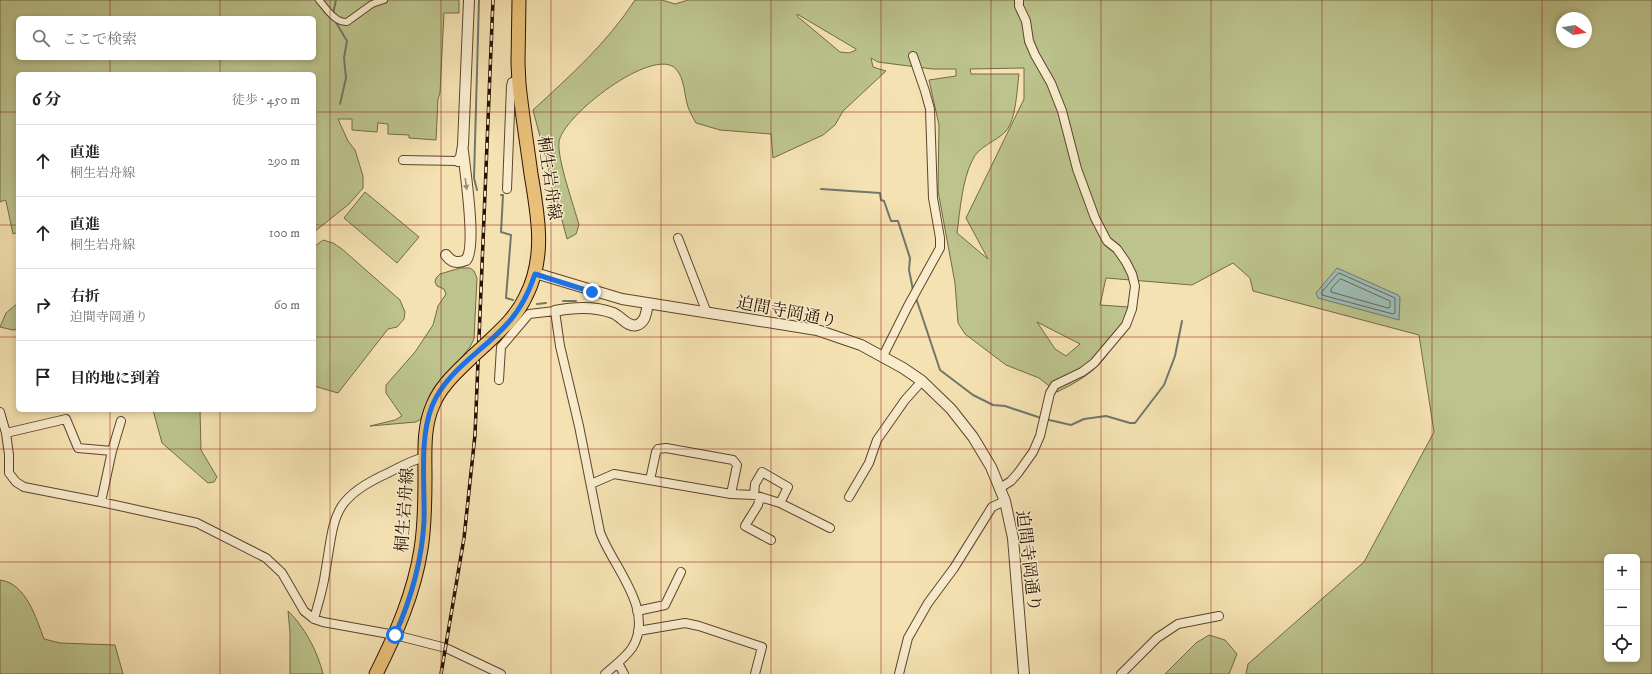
<!DOCTYPE html>
<html lang="ja">
<meta charset="utf-8">
<style>
:root{--surface:#fff;--page:#f2f2f2;--text:#222;--muted:#767676;--line:#e0e0e0}
body{margin:0;font-family:"IM FELL DW Pica","Noto Serif JP",serif;background:var(--page);color:var(--text)}
.controls{position:absolute;right:12px;bottom:12px;display:grid;overflow:hidden;border-radius:6px;box-shadow:0 2px 6px #0003}
.controls button{width:36px;height:36px;display:grid;place-items:center;padding:0;border:0;border-bottom:1px solid var(--line);background:var(--surface);color:var(--text);font:20px sans-serif}
.compass{position:absolute;left:1556px;top:12px;width:36px;height:36px;border-radius:50%;background:var(--surface);box-shadow:0 2px 6px #0003;rotate:102deg}
.stop{position:absolute;width:12px;height:12px;margin:-9px;border:3px solid #1a73e8;border-radius:50%;background:#fff}
.stop.end{background:#1a73e8;border-color:#fff;box-shadow:0 1px 4px #0008}
.list{margin:0;padding:0;list-style:none}
h2{display:flex;justify-content:space-between;align-items:center;height:52px;margin:0;padding:0 16px;font-size:17px}
h2 small{font-size:13px;font-weight:400;color:var(--muted)}
.list li{display:grid;grid-template-columns:26px 1fr auto;gap:12px;align-items:center;box-sizing:border-box;height:72px;padding:0 16px;border-top:1px solid var(--line)}
.list b{display:block;font-size:15px;white-space:nowrap}
.list p{margin:0;font-size:13px;white-space:nowrap;color:var(--muted)}
.list em{font-size:13px;font-style:normal;color:var(--muted)}
.icon{flex:none;width:22px;height:22px;fill:none;stroke:currentColor;stroke-width:2;stroke-linecap:round;stroke-linejoin:round}
.map{position:relative;flex:none;width:1652px;height:674px;overflow:hidden}
.search{position:absolute;background:var(--surface);box-shadow:0 2px 6px #0003;left:16px;top:16px;width:300px;height:44px;display:flex;align-items:center;gap:10px;box-sizing:border-box;padding:0 14px;border-radius:6px;color:var(--muted);font-size:15px}
.panel{position:absolute;background:var(--surface);box-shadow:0 2px 6px #0003;left:16px;top:72px;width:300px;height:340px;border-radius:6px}
.map>svg:first-child{display:block}
</style>
<div class="map">
<svg width="1652" height="674" viewBox="0 0 1652 674">
<rect width="100%" height="100%" fill="#f5e2b2"/>
<filter id="stains"><feTurbulence type="fractalNoise" baseFrequency=".005" numOctaves="4"/><feColorMatrix values="0 0 0 0 .2 0 0 0 0 .09 0 0 0 0 .02 0 0 0 .5 -.17"/></filter>
<radialGradient id="worn" r=".72"><stop offset=".6" stop-color="#630" stop-opacity="0"/><stop offset="1" stop-color="#630" stop-opacity=".3"/></radialGradient>
<path fill="#bcc38c" stroke="#736a46" fill-rule="evenodd" d="M0 0H459V13H444L440 93 438 99 436 140 409 138V135L388 134V124L379 123 378 122 377 132 352 130V119H338L348 141 355 150 363 176V188L349 204 314 232V74H18V232L13 234 6 201 5 200 0 202ZM18 18H314V58H18Z
M635 0H662L675 4 688 0H1652V674H1246L1248 664 1364 562 1434 432 1419 335 1253 291 1250 278 1233 263 1192 285 1106 278 1100 305 1129 307C1112 354 1103 370 1057 392L1039 378 1006 365 965 334 958 323 955 283 938 191 939 125 929 80 956 76V69H932L878 62 871 58 873 67 886 71 843 111 835 125 823 135 773 158 771 134 720 130 696 123C693 118 690 112 688 107 684 95 685 79 676 69 654 45 562 116 559 142 557 159 574 206 579 225L576 234 567 239 533 110C570 76 607 43 635 0ZM797 14 856 49V50L849 53 840 52 797 16ZM1562 18H1586V42H1562ZM1024 68V99L966 218 988 259 957 233C960 211 962 181 972 161 978 146 996 142 1006 131 1016 120 1017 89 1019 74H971L970 69ZM1037 322 1080 344 1066 356 1055 349ZM1607 557H1637V659H1607Z
M365 192 419 237 397 263 344 218Z
M323 240 333 243 342 249 400 300 405 312 404 319 397 327 388 329 338 393 314 386V247Z
M460 268H470L474 271 477 278 474 339 470 347 430 396 421 419 416 422 370 426 395 420 402 416 386 393V385L415 352 433 325 438 306 446 294 444 289 437 286 435 282 436 278 440 274Z
M18 303V329L13 330 0 327 6 313Z
M153 410H200L201 450 217 477 214 482 208 483 162 443Z
M0 580C26 583 36 618 44 639L60 643 115 645 123 674H0Z
M288 611C304 626 318 652 323 674H290V632Z
M1209 635 1225 640 1237 654 1229 674H1165L1196 643Z"/>
<path fill="#9ebcb4" stroke="#70776c" d="M1337 268 1398 295 1400 297 1399 320 1318 298 1316 293Z"/>
<g fill="none" stroke-linecap="round" stroke-linejoin="round">
<path stroke="#64665a" stroke-width="1" d="M1339 273 1395 298V313L1393 314 1322 295V292Z
M1341 279 1390 301V307L1388 308 1331 292V289L1339 280Z"/>
<path stroke="#70776c" stroke-width="2" d="M333 14 336 0
M334 19 347 41 344 58 346 78 340 104
M821 189 880 193 881 200 884 201 891 221H898L910 258 909 270 913 290
M477 190 474 178 479 0
M501 195H503L501 232 511 235 506 298 513 300
M916 298 940 370 973 395 993 405 1005 406 1041 418
M563 301H576
M537 304 546 303
M1045 419 1071 425 1084 419 1106 416 1130 423H1135L1164 385 1175 356 1182 321"/>
<g stroke="#5d442c" stroke-width="8">
<path id="pedestrian" d="M319 0C326 8 335 23 347 22L372 4 384 0"/>
</g>
<g stroke="#5d442c" stroke-width="10">
<path id="minor" d="M403 160 458 161
M507 189 511 86 512 82 519 80
M678 238 707 313
M883 356 908 306 940 248V238L933 198 930 109 925 91 913 56
M499 380 501 347 529 314 555 311 560 346 579 426 600 532C612 566 656 610 632 648 625 658 614 666 605 674
M0 412 6 433 9 455V473L16 482 24 487 101 502 197 523 266 558 282 573 304 611 314 619 323 622 395 635 446 648 501 674
M6 433 66 419 78 448 112 451
M650 480 656 452 658 449 666 448 733 460 737 465 731 494
M591 484 614 474 731 494 754 495 780 503 830 528
M1000 488 1011 481 1018 473 1033 452 1040 436 1050 393 1055 385 1082 372 1094 363 1126 325 1132 309 1135 286 1132 274 1126 262 1117 249 1107 241 1095 218 1077 169 1062 111 1051 83 1035 55 1029 41 1026 21 1019 6V0
M754 495 755 484 762 472 788 487 780 503
M760 497 758 505 745 526 771 540
M849 497 869 463 877 440 905 400 922 381
M101 502 112 451 121 421
M637 611 665 605 681 572
M314 619C318 604 323 589 325 574 335 517 330 499 388 473 400 467 412 460 425 457
M638 631 685 623 699 626 762 647 755 674
M618 663 624 674
M899 674 908 638 928 603 954 568 992 507 1005 501
M1121 674 1157 638 1178 624 1219 616"/>
</g>
<g stroke="#5d442c" stroke-width="12">
<path id="tertiary" d="M458 161 461 157 463 145 469 0
M446 255C451 262 457 264 466 260 477 248 465 171 463 151
M535 273 622 299 817 330 861 345 903 368 922 381 951 409 973 437 991 467 1005 501 1013 538 1024 674
M555 311C575 307 594 306 613 313 621 316 628 328 637 325 646 322 646 312 648 304"/>
</g>
<g stroke="#2a1000" stroke-width="15">
<path id="primary" d="M485 345C501 330 517 316 526 296 546 257 538 216 531 174 527 144 522 114 519 84L518 63 519 0
M376 674C396 634 414 594 421 549 425 525 425 501 425 477 425 453 423 427 433 405 441 385 458 371 473 356"/>
</g>
<use href="#pedestrian" stroke="#f8eccd" stroke-width="6"/>
<use href="#minor" stroke="#f8eccd" stroke-width="8"/>
<use href="#tertiary" stroke="#f8eccd" stroke-width="10"/>
<use href="#primary" stroke="#eac179" stroke-width="13"/>
<g stroke="#2a1000" stroke-width="3.5">
<path id="rail" d="M441 674 464 538 475 435 493 0"/>
</g>
<use href="#rail" stroke="#f8eccd" stroke-width="2" stroke-dasharray="6" stroke-linecap="butt"/>
<g stroke="#2a1000" stroke-width="15" stroke-linecap="butt">
<path id="primary-bridge" d="M473 356 485 345"/>
</g>
<use href="#primary-bridge" stroke="#eac179" stroke-width="13"/>
</g>
<defs><path id="oneway-solid" d="M-6-.8H1V-3.2L6.5 0L1 3.2V.8H-6Z"/></defs>
<use fill="#9b8971" href="#oneway-solid" transform="translate(466 184) rotate(83)"/>
<g fill="none" stroke-linecap="round" stroke-linejoin="round">
<path stroke="#1a73e8" stroke-width="5" d="M395 635C411 599 422 560 424 521 425 485 419 439 432 406 446 371 483 351 507 324 521 309 529 292 535 274L592 292"/>
</g>
<path fill="none" stroke="#8f2418" stroke-width="1" stroke-opacity="0.55" d="M110 0V18M220 0V18M330 0V674M441 0V674M551 0V674M661 0V674M771 0V674M881 0V674M991 0V674M1101 0V674M1211 0V674M1322 0V674M1432 0V674M1542 0V674M110 58V74M220 58V74M0 112H18M314 112H1652M0 225H18M314 225H1652M0 337H18M314 337H1652M110 410V674M220 410V674M0 449H1652M0 562H1607M1637 562H1652"/>
<g text-anchor="middle" stroke-width="3" stroke-linejoin="round" paint-order="stroke">
<g font-size="17" fill="#2a1000" stroke="#f8eccd">
<text transform="translate(550 178) rotate(82)" y="6">桐生岩舟線</text>
<text transform="translate(787 311) rotate(11)" y="6">迫間寺岡通り</text>
<text transform="translate(404 510) rotate(-86)" y="6">桐生岩舟線</text>
<text transform="translate(1029 561) rotate(83)" y="6">迫間寺岡通り</text>
</g>
</g>
<rect width="100%" height="100%" filter="url(#stains)"/>
<rect width="100%" height="100%" fill="url(#worn)"/>
</svg>
<div class="controls">
<button>+</button>
<button>−</button>
<button><svg class="icon" aria-label="locate" viewBox="0 0 24 24"><circle cx="12" cy="12" r="6"/><path d="M12 2v4M12 18v4M2 12h4M18 12h4"/></svg></button>
</div>
<svg class="compass" viewBox="-18 -18 36 36"><path d="M0-13l5 13h-10z" fill="#e53935"/><path d="M0 13l5-13h-10z" fill="#767676"/></svg>
<div class="stop" style="left:395px;top:635px"></div>
<div class="stop end" style="left:592px;top:292px"></div>
<div class="search"><svg class="icon" aria-label="search" viewBox="0 0 24 24"><circle cx="10" cy="10" r="6"/><path d="M15 15l6 6"/></svg>ここで検索</div>
<section class="panel">
<h2>6 分<small>徒歩 · 450 m</small></h2>
<ul class="list">
<li><svg class="icon" aria-label="ahead" viewBox="0 0 24 24"><path d="M12 20V5M6 11l6-6 6 6"/></svg><div><b>直進</b><p>桐生岩舟線</p></div><em>290 m</em></li>
<li><svg class="icon" aria-label="ahead" viewBox="0 0 24 24"><path d="M12 20V5M6 11l6-6 6 6"/></svg><div><b>直進</b><p>桐生岩舟線</p></div><em>100 m</em></li>
<li><svg class="icon" aria-label="right" viewBox="0 0 24 24"><path d="M7 20v-9h11M14 6l5 5-5 5"/></svg><div><b>右折</b><p>迫間寺岡通り</p></div><em>60 m</em></li>
<li><svg class="icon" aria-label="arrive" viewBox="0 0 24 24"><path d="M6 21V4h12l-3 4 3 4H6"/></svg><div><b>目的地に到着</b></div></li>
</ul>
</section>
</div>
